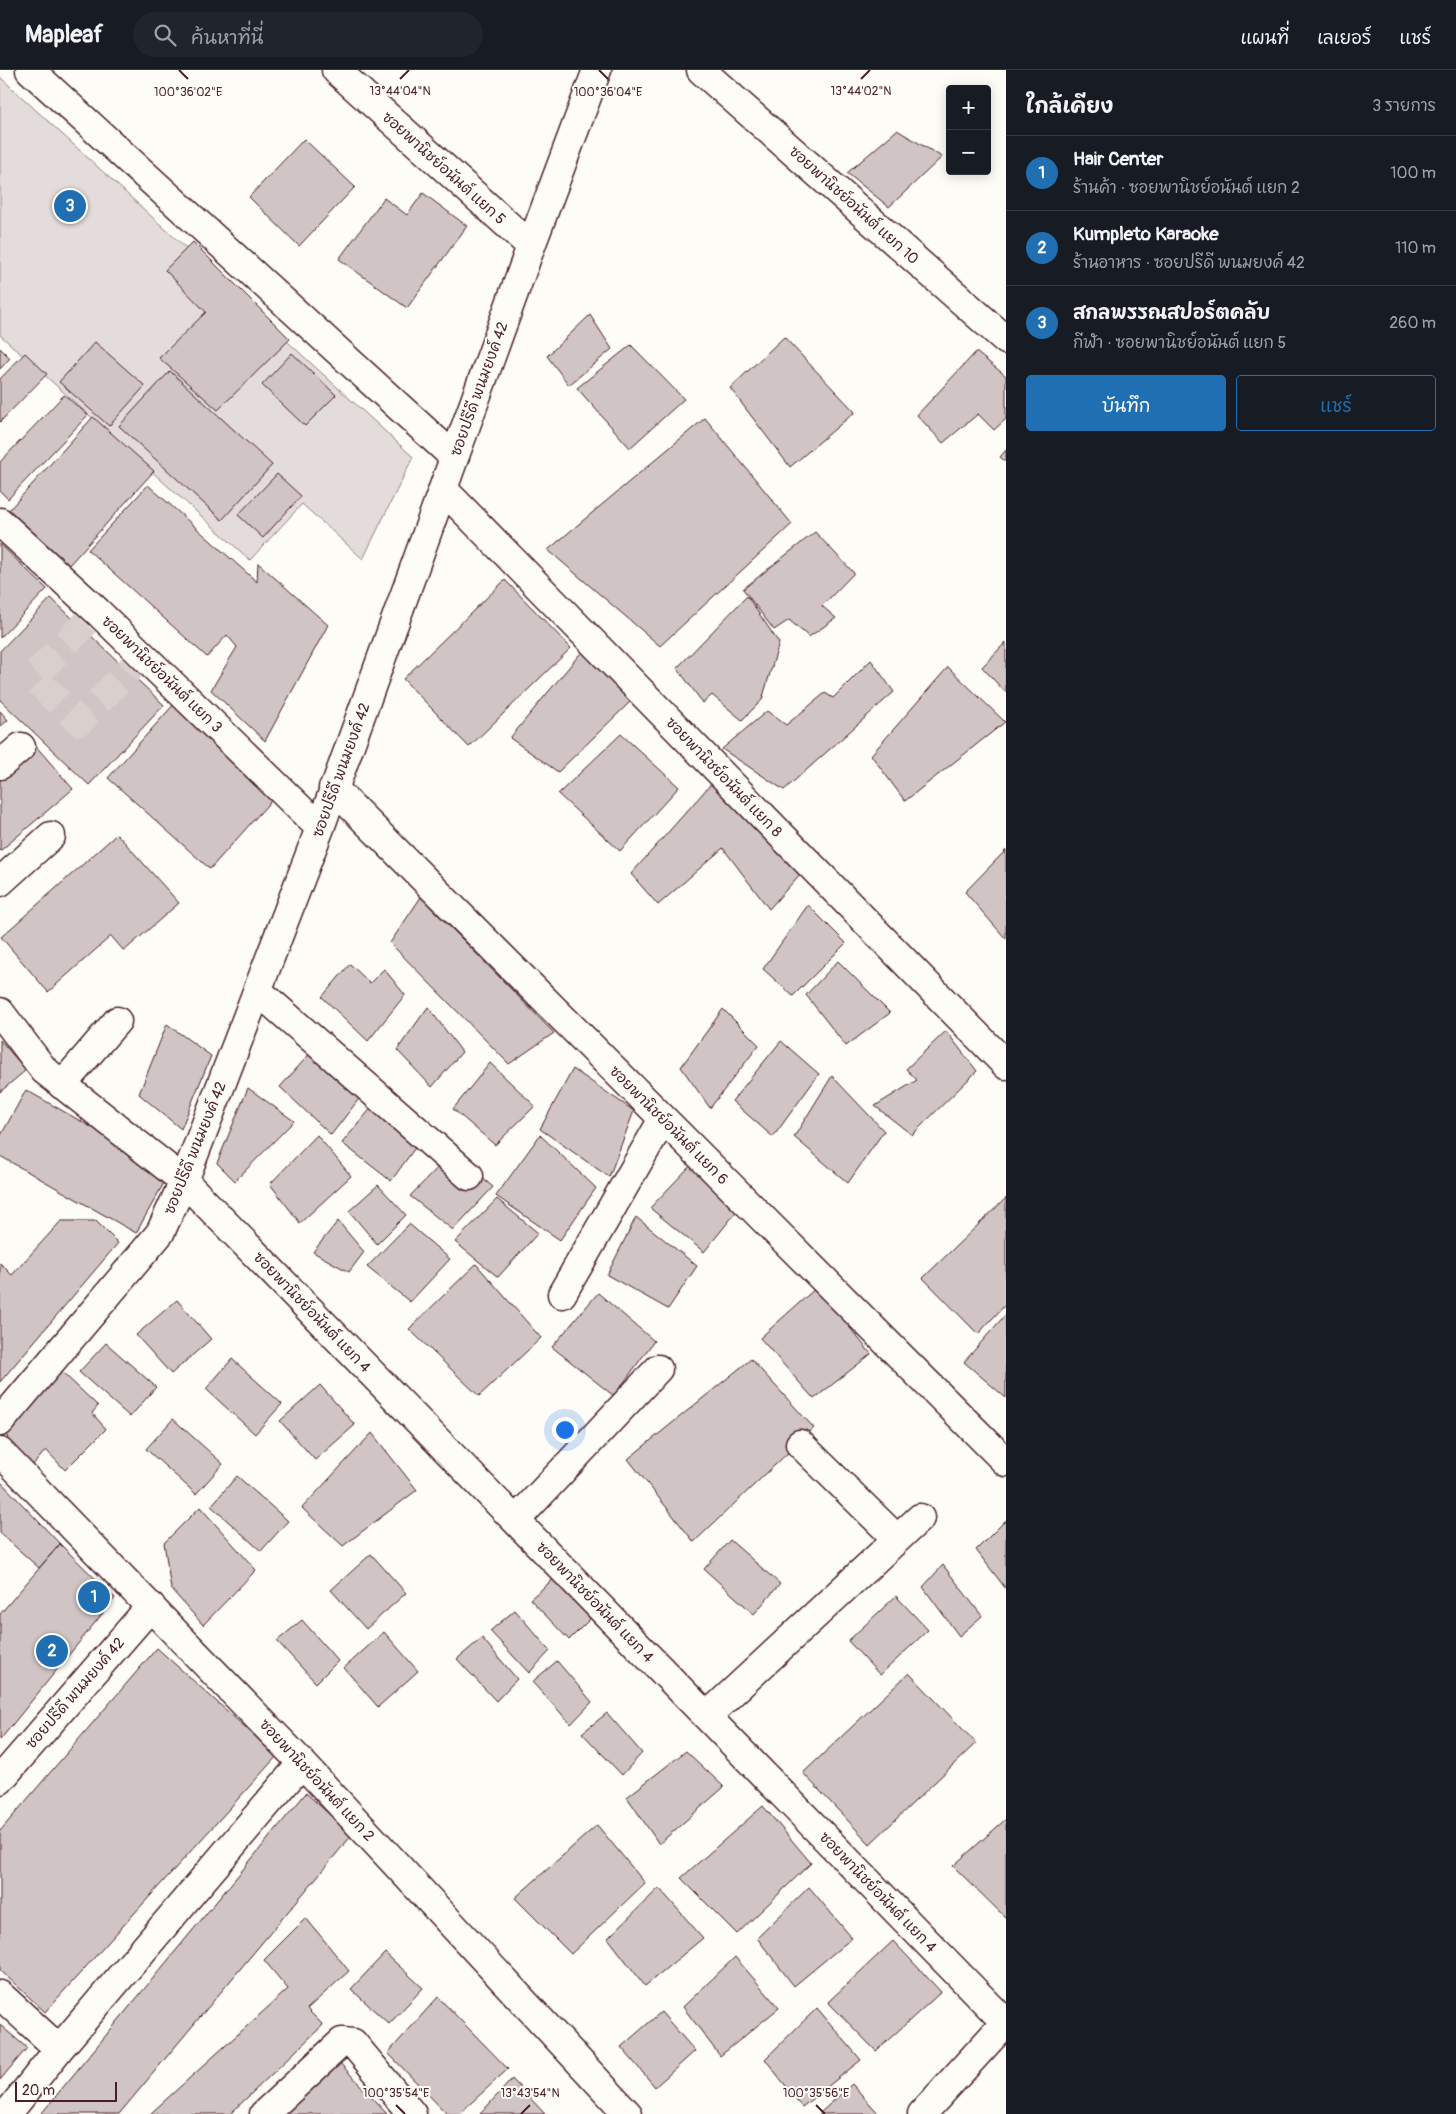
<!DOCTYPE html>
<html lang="th">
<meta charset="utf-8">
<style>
:root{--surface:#171b24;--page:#20242c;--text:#f1f3f6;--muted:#9ea1a6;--line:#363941;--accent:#1f6fb2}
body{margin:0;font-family:Pangolin,"Playpen Sans Thai",sans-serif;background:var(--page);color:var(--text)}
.controls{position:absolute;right:15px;top:15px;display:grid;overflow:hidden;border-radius:5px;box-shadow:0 2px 12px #0003}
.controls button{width:45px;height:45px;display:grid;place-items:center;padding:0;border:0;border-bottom:1px solid var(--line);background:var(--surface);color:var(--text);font:25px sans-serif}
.scale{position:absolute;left:15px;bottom:12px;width:102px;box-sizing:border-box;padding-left:5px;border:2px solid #4a1f2b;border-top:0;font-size:14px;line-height:18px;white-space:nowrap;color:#4a1f2b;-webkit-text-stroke:4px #fdfcf7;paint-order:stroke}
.you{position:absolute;left:564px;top:1359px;width:18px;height:18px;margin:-12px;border:4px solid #fff;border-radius:50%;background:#1a73e8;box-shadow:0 0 0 8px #1a73e833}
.badge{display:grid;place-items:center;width:32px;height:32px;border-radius:50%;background:var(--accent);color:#fff;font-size:16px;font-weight:700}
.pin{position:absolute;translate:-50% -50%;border:2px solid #fff;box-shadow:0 1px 5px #0006}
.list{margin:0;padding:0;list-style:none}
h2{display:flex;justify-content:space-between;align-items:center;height:65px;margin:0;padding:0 20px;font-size:21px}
h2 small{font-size:16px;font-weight:400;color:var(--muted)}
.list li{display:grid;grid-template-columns:32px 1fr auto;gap:15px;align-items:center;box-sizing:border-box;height:75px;padding:0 20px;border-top:1px solid var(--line)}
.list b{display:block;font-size:19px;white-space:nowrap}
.list p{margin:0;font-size:16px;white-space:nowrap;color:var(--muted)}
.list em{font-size:16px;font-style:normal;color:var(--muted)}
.actions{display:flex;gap:10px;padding:15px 20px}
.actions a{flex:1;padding:11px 0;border:1px solid var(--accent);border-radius:5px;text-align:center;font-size:18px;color:var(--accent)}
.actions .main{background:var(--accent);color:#fff}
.icon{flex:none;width:28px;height:28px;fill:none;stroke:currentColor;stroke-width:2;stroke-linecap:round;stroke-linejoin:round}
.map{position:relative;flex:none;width:1006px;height:2044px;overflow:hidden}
header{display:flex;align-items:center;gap:30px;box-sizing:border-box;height:70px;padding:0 25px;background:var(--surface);border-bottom:1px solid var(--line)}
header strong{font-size:24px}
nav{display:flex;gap:28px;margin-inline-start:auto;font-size:18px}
.search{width:350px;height:45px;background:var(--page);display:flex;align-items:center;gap:12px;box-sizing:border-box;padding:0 18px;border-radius:28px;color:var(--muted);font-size:19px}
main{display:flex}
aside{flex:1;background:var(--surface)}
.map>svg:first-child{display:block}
</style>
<header>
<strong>Mapleaf</strong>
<div class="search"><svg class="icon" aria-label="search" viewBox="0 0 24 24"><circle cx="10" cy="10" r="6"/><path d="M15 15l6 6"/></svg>ค้นหาที่นี่</div>
<nav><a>แผนที่</a><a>เลเยอร์</a><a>แชร์</a></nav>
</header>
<main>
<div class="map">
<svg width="1006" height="2044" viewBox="0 0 1006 2044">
<rect width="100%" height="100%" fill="#fdfcf7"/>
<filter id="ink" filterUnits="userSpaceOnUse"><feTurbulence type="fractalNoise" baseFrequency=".02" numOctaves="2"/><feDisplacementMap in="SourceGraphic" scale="10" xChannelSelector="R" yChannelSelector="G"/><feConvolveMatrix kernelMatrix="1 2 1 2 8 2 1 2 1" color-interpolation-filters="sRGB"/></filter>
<g filter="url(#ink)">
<path fill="#e3dcda" stroke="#967e82" d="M0 7 413 387 363 489 302 434 250 490 0 265Z"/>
<path fill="#d0c5c4" stroke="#4a1f2b" d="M897 60 942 87 889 137 847 103Z
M304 69 355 117 299 176 249 127Z
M423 123 467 156 407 238 339 189 384 128 407 145Z
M193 172 290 269 218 340 159 288 206 242 165 200Z
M590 245 612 279 569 315 547 286Z
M784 267 855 342 790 397 730 318Z
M95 272 145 316 109 356 59 312Z
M631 275 684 329 630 378 577 318Z
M0 278 10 288 0 299Z
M976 282 1006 306V349L994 360 978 344 943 373 917 345Z
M25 283 47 304 0 352V309Z
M292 283 336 325 305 356 262 315Z
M170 301 272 395 222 450 119 356Z
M64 325 88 345 8 429 0 421V392Z
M93 347 154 401 69 495 9 440Z
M705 348 792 454 660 576 548 480Z
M1006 380V392L1000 387Z
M277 404 301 426 263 468 238 445Z
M148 415 257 512 258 493 328 555 265 671 211 620 237 577 227 565 207 587 88 480Z
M815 462 854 503 822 536 836 548 809 567 789 550 774 560 743 519Z
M0 474 47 519 0 568Z
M505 510 571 578 469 677 403 609Z
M747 526 779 573 762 630 742 650 712 625 703 633 677 598Z
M51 528 164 635 89 715 0 630V581Z
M1006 572V623L982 597Z
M584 579 631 631 558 702 510 668Z
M871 590 894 622 784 720 722 679 767 641 786 655 825 623 833 628Z
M948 597 1005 652 905 731 871 685Z
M175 633 277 724 210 799 108 708Z
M0 641 8 650 0 657Z
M621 664 679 717 620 781 558 724Z
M34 674 73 719 0 781V704Z
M711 714 802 802 769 839 723 778 658 835 631 804Z
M117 764 179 833 124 881 111 866 48 922 1 867Z
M1006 780V869L965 822Z
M421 827 554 963 509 994 390 873Z
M808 835 846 873 793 926 763 899Z
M838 891 890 943 846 976 806 925Z
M350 894 370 913 384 899 405 925 368 971 322 927Z
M428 937 462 982 432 1017 397 980Z
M723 939 759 975 710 1038 681 997Z
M167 954 211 986 181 1059 139 1024Z
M946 961 977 1001 912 1065 875 1036 917 1010 906 999Z
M0 970 26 1000 0 1022Z
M781 971 819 1004 773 1067 732 1031Z
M315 978 362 1025 331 1065 280 1017Z
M490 993 535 1036 495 1075 453 1039Z
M573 999 634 1041 609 1107 540 1059Z
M832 1006 884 1061 848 1113 794 1067Z
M248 1018 294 1051 235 1111 217 1093Z
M26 1020 170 1102 136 1163 0 1086V1067Z
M373 1036 417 1075 391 1111 342 1073Z
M317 1065 351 1106 300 1153 270 1114Z
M540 1065 596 1118 560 1170 496 1126Z
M452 1083 493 1117 453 1160 410 1126Z
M691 1095 737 1141 704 1182 650 1138Z
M378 1115 406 1145 377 1174 349 1141Z
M1006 1128V1234L978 1264 923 1208Z
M497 1129 538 1163 498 1207 455 1172Z
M636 1147 697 1196 668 1239 607 1205Z
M61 1151H96L118 1173 0 1312V1193L12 1205Z
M338 1151 364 1182 349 1202 313 1182Z
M409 1154 450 1189 410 1232 367 1197Z
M476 1194 541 1268 479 1326 409 1259Z
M817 1217 871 1284 814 1329 760 1268Z
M598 1223 654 1271 614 1326 552 1277Z
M177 1230 211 1269 171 1304 136 1265Z
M1006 1244V1328L964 1292Z
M106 1273 156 1317 130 1347 79 1302Z
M232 1289 282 1334 255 1364 206 1319Z
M751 1289 814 1358 694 1472 628 1389Z
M60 1300 98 1336 92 1343 106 1359 65 1400 46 1380 33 1395 8 1371 7 1362Z
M320 1315 355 1355 315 1390 280 1351Z
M173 1349 223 1394 196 1424 146 1379Z
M372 1363 417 1420 343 1476 302 1438Z
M237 1406 288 1451 261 1481 211 1436Z
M0 1411 60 1474 39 1498 0 1463Z
M200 1437 256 1500 203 1555 171 1519 164 1473Z
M1006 1450V1519L976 1480Z
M730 1470 780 1514 754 1544 704 1499Z
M60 1474 115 1528 0 1670V1544Z
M371 1484 406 1523 366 1559 331 1520Z
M943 1495 982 1546 959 1566 923 1517Z
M555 1508 591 1548 569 1570 530 1529Z
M896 1526 928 1560 880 1605 848 1571Z
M515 1540 550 1581 529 1603 490 1561Z
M302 1550 338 1591 316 1613 277 1571Z
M384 1562 418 1601 378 1637 344 1598Z
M482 1568 517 1609 496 1631 457 1589Z
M157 1578 277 1686 45 1942 0 1900V1761Z
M557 1591 592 1632 571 1654 532 1612Z
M909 1603 976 1673 870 1774 803 1703Z
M607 1643 642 1683 622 1705 582 1663Z
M686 1681 724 1717 659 1774 627 1727Z
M306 1723 352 1765 119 2044H41Z
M763 1736 811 1793 737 1864 681 1808Z
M1006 1749V1848L953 1796Z
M597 1755 645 1813 571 1884 515 1828Z
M809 1817 852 1868 794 1916 757 1868Z
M659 1818 703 1868 645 1916 608 1868Z
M306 1848 349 1901 307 1939 323 1955 230 2044H150L288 1919 264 1890Z
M893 1871 941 1922 876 1981 828 1932Z
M385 1883 423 1918 389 1954 351 1919Z
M735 1887 779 1938 720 1986 683 1937Z
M438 1927 508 1999 459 2044H447L388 1983Z
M817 1938 861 1990 802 2037 765 1989Z
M661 1942 695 1981 655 2017 621 1977Z
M0 1955 27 1978 0 2010Z
M338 1991 387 2044H280Z
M512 2009 545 2044H480Z
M852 2014 879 2044H819Z"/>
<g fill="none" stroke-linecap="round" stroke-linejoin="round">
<path stroke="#d9d0ce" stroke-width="28" stroke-dasharray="28 14" stroke-linecap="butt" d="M86 553 33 607 79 652 132 597"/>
<g stroke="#4a1f2b" stroke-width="31">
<path id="minor" d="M30 0 454 387
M336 0 531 176
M701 0 1006 270
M443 419 1006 995
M0 452 97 541 320 758
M0 695 21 677
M333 718 1006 1392
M0 812 51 766
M258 921 469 1106
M0 942 44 1000 184 1111 1006 1953
M62 1015 117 951
M562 1224 663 1049
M0 1352 160 1163 184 1111 320 758 531 176 597 0
M800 1374 897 1469
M0 1382 302 1693 628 2044
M516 1450 658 1299
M707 1646 920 1448
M0 1710 151 1536
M0 1925 59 1979
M8 2043 59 1979 302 1693
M264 2044 342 1972 353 1973 412 2044
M922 2044 1006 1952"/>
</g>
<use href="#minor" stroke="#fdfcf7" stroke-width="28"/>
</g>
</g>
<path fill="none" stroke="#4a1f2b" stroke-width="2" d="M179 0 188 9M599 0 608 9M400 9 409 0M861 9 870 0M396 2035 405 2044M816 2035 825 2044M521 2044 530 2035"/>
<g text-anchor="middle" stroke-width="4" stroke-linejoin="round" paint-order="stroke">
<g font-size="15" fill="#4a1f2b" stroke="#fdfcf7">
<text transform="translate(444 98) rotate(42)" y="5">ซอยพานิชย์อนันต์ แยก 5</text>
<text transform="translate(854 135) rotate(42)" y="5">ซอยพานิชย์อนันต์ แยก 10</text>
<text transform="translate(479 319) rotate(-70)" y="5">ซอยปรีดี พนมยงค์ 42</text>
<text transform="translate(162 604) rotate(44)" y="5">ซอยพานิชย์อนันต์ แยก 3</text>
<text transform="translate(341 700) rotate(-70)" y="5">ซอยปรีดี พนมยงค์ 42</text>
<text transform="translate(724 707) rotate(46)" y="5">ซอยพานิชย์อนันต์ แยก 8</text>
<text transform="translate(669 1055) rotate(45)" y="5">ซอยพานิชย์อนันต์ แยก 6</text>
<text transform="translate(195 1078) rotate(-68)" y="5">ซอยปรีดี พนมยงค์ 42</text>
<text transform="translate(312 1242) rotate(46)" y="5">ซอยพานิชย์อนันต์ แยก 4</text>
<text transform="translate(595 1532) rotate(46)" y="5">ซอยพานิชย์อนันต์ แยก 4</text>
<text transform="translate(75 1623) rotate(-49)" y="5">ซอยปรีดี พนมยงค์ 42</text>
<text transform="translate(317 1710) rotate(47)" y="5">ซอยพานิชย์อนันต์ แยก 2</text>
<text transform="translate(878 1822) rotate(46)" y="5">ซอยพานิชย์อนันต์ แยก 4</text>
</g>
</g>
<g font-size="12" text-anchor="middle" fill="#4a1f2b" stroke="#fdfcf7" stroke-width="4" stroke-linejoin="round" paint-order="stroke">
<text x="400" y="25">13°44'04"N</text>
<text x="861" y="25">13°44'02"N</text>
<text x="188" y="26">100°36'02"E</text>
<text x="608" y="26">100°36'04"E</text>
<text x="396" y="2027">100°35'54"E</text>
<text x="816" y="2027">100°35'56"E</text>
<text x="530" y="2027">13°43'54"N</text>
</g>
</svg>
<div class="controls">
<button>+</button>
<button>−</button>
</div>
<div class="scale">20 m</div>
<div class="you"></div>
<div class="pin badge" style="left:94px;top:1527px">1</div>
<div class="pin badge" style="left:52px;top:1581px">2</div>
<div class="pin badge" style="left:70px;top:136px">3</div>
</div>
<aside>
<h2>ใกล้เคียง<small>3 รายการ</small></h2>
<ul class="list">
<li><span class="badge">1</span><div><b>Hair Center</b><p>ร้านค้า · ซอยพานิชย์อนันต์ แยก 2</p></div><em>100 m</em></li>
<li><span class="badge">2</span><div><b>Kumpleto Karaoke</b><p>ร้านอาหาร · ซอยปรีดี พนมยงค์ 42</p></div><em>110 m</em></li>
<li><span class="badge">3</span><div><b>สกลพรรณสปอร์ตคลับ</b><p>กีฬา · ซอยพานิชย์อนันต์ แยก 5</p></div><em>260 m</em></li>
</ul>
<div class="actions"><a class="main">บันทึก</a><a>แชร์</a></div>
</aside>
</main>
